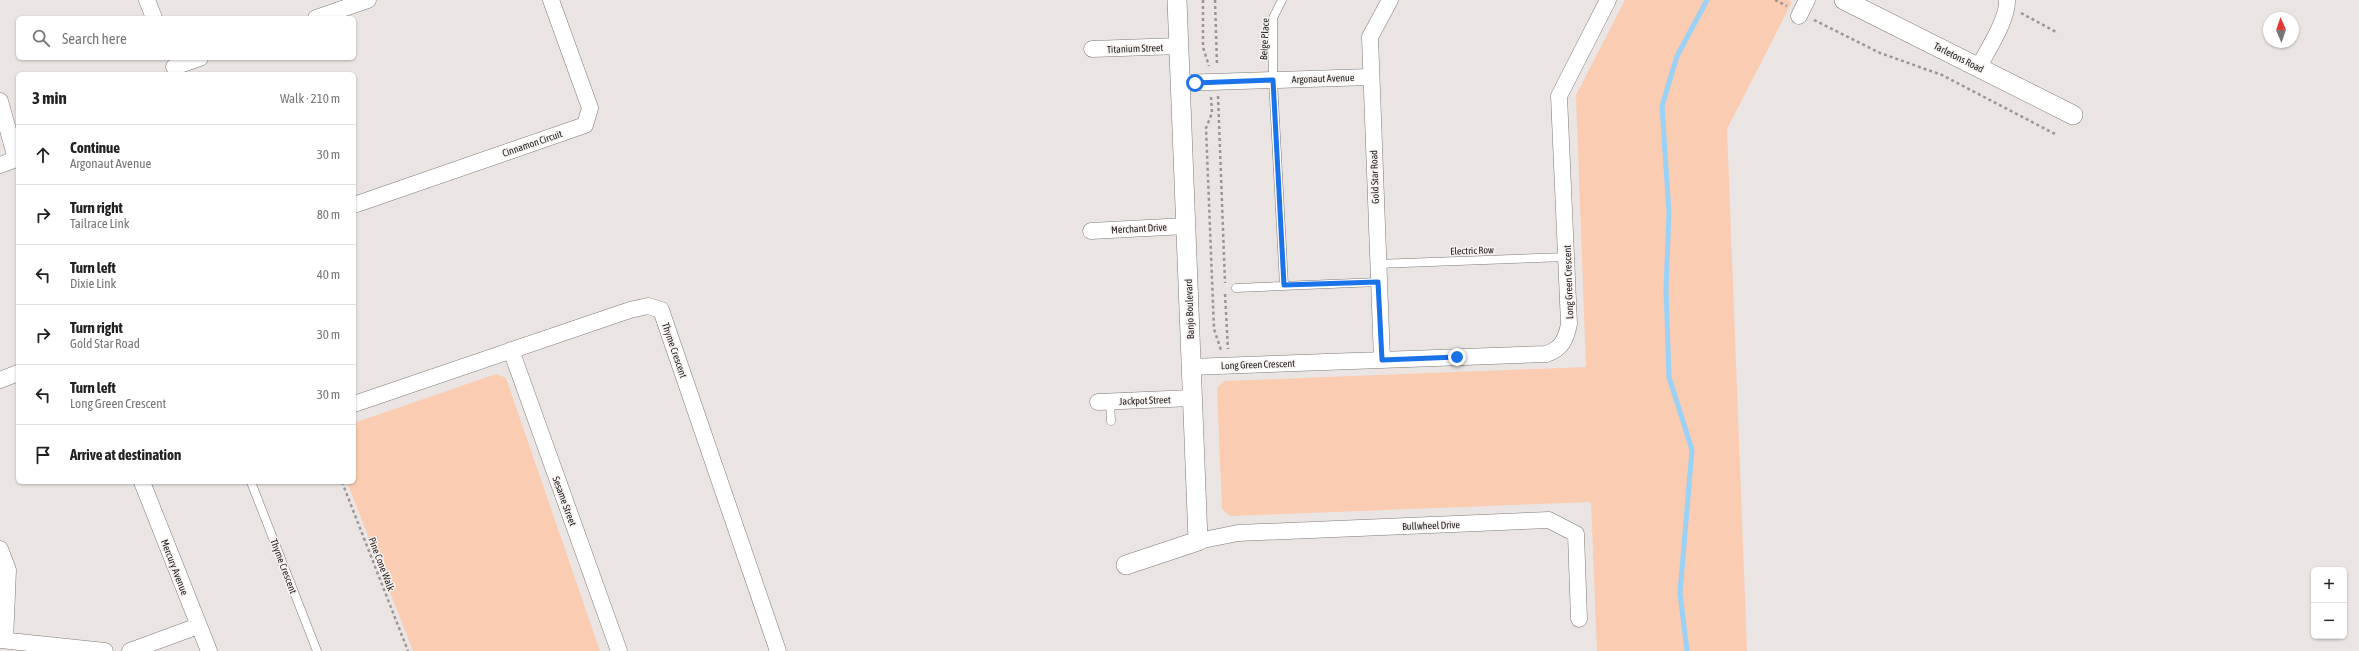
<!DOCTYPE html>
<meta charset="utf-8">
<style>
:root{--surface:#fff;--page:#f6f6f6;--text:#222;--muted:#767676;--line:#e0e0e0}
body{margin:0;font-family:"Asap Condensed",sans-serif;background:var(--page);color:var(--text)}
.controls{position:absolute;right:12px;bottom:12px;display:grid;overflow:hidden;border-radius:6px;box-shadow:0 1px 3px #0004}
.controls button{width:36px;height:36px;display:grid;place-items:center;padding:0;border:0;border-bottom:1px solid var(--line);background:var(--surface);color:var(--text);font:20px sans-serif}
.compass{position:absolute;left:2263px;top:12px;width:36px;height:36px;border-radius:50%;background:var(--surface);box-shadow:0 1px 3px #0004;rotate:358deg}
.stop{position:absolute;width:12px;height:12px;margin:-9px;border:3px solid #1a73e8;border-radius:50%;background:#fff}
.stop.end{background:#1a73e8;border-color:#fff;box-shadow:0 1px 4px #0008}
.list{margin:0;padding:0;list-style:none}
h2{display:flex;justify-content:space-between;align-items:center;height:52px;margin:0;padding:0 16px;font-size:17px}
h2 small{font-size:13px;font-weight:400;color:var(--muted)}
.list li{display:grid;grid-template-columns:26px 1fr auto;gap:12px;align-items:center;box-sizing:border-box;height:60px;padding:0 16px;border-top:1px solid var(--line)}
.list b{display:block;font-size:15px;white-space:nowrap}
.list p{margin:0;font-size:13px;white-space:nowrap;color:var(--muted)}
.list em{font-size:13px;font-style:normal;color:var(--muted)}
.icon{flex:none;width:22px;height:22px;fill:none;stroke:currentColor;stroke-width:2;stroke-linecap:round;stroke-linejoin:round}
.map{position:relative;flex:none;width:2359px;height:651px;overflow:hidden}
.search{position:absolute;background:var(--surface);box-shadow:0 1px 3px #0004;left:16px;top:16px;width:340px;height:44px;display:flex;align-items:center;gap:10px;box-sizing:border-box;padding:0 14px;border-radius:6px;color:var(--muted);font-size:15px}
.panel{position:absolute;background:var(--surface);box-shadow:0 1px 3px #0004;left:16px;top:72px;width:340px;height:412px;border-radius:6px}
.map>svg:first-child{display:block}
</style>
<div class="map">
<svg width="2359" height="651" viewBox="0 0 2359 651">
<rect width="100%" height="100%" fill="#eae5e2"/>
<path fill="#faccb1" d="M1625 0H1788L1792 2 1727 129 1747 651H1597L1591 502 1230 516 1222 509 1217 388 1224 381 1586 367 1576 95Z
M496 374 506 378 600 651H413L347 482H354V423Z"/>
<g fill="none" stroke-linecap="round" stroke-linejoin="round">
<path stroke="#9ad1f6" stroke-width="5" d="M1687 651 1680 593 1692 450 1669 377 1666 289 1669 213 1662 106 1677 56 1707 0"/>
<g stroke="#7d7976" stroke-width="9">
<path id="service" d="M1282 0 1273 18V80L1284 285
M1377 264 1567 257
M1236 288 1378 282
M1110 401 1111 421
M251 482 317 651"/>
</g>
<g stroke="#7d7976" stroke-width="17">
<path id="minor" d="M147 0 154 18
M1799 16 1807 0
M316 18 368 0
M1092 49 1179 46
M174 67 200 58
M1979 67C1988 49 2008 19 2007 0
M1180 83 1370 77
M0 101 16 159 0 165
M354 205 585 125 590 108 551 0
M1091 231 1186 226
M511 350 619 651
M1382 360 1370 37 1390 0
M1191 367 1546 354C1562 349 1566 339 1569 324L1559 96 1608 0
M0 380 18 373
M1098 402 1192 398
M354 404 630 310 648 306 661 310 778 651
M142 482 209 651
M1198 541 1238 533 1549 520 1576 534 1579 619
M0 549 8 570 5 640
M0 640 105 651
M130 651 198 626"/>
</g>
<g stroke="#7d7976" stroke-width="20">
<path id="tertiary" d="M1844 0 2073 115
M1126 565 1198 541 1177 0"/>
</g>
<path stroke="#9a9694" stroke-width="2.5" stroke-dasharray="3 3" stroke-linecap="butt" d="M1203 0V47L1209 66
M1215 0 1217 65
M1775 0 1787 6
M2021 13 2058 33
M1814 20 1880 53 1942 75 2055 134
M1218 96 1225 283
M1211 97 1212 113 1206 128 1214 329 1221 350
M1225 294 1228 349
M342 482 408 651"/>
<use href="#service" stroke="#fff" stroke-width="8"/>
<use href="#minor" stroke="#fff" stroke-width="16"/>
<use href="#tertiary" stroke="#fff" stroke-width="19"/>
</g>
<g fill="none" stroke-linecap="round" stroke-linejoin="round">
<path stroke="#1a73e8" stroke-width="5" d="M1195 83 1273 80 1284 285 1378 282 1382 360 1457 357"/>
</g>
<g text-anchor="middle" stroke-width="3" stroke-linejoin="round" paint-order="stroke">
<g font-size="10" fill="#1d1b1a" stroke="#f8f3f0">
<text transform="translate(1264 39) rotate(-87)" y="4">Beige Place</text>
<text transform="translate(1135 48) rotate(-2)" y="4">Titanium Street</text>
<text transform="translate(1959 57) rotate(27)" y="4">Tarletons Road</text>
<text transform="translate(1323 78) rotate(-2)" y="4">Argonaut Avenue</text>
<text transform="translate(532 143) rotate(-19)" y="4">Cinnamon Circuit</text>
<text transform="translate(1374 177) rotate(-92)" y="4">Gold Star Road</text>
<text transform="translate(1139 228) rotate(-3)" y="4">Merchant Drive</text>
<text transform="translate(1472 250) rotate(-2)" y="4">Electric Row</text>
<text transform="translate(1568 282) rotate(-92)" y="4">Long Green Crescent</text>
<text transform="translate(1189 309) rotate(-92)" y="4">Banjo Boulevard</text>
<text transform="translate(675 350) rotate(71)" y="4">Thyme Crescent</text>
<text transform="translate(1258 364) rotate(-2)" y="4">Long Green Crescent</text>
<text transform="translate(1145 400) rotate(-2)" y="4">Jackpot Street</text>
<text transform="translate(565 501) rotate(70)" y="4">Sesame Street</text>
<text transform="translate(1431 525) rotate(-2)" y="4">Bullwheel Drive</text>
<text transform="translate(382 564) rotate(69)" y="4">Pine Cone Walk</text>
<text transform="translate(284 566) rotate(69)" y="4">Thyme Crescent</text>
<text transform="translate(175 567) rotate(69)" y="4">Mercury Avenue</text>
</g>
</g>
</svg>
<div class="controls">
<button>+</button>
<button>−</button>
</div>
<svg class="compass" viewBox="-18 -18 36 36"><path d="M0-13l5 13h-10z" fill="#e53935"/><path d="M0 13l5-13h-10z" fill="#767676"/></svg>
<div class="stop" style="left:1195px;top:83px"></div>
<div class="stop end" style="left:1457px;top:357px"></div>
<div class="search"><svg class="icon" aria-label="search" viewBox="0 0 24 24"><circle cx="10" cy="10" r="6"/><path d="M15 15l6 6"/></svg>Search here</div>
<section class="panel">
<h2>3 min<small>Walk · 210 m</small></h2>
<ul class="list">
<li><svg class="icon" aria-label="ahead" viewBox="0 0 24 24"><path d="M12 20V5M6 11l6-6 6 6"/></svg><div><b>Continue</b><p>Argonaut Avenue</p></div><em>30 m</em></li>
<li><svg class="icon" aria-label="right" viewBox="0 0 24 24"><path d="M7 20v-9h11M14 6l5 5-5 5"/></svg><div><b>Turn right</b><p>Tailrace Link</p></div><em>80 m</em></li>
<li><svg class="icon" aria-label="left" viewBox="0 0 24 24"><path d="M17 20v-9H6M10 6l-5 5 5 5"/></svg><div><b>Turn left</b><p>Dixie Link</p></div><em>40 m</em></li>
<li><svg class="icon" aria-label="right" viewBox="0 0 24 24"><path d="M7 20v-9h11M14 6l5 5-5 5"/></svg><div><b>Turn right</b><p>Gold Star Road</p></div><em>30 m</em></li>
<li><svg class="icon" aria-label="left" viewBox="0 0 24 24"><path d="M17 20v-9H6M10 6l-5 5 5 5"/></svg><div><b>Turn left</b><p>Long Green Crescent</p></div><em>30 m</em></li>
<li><svg class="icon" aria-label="arrive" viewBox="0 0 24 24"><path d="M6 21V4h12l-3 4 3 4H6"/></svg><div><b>Arrive at destination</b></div></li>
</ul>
</section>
</div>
